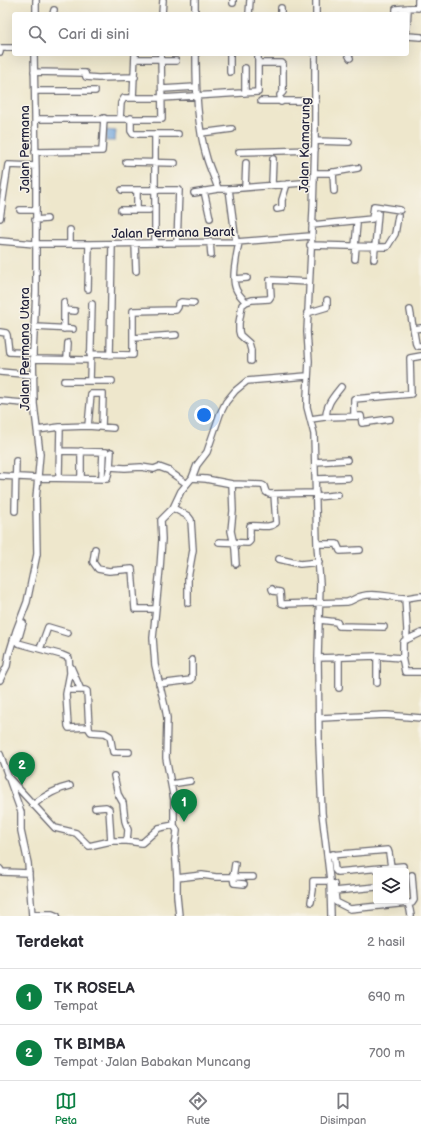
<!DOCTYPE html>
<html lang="id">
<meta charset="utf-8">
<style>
:root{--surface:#fff;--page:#f7f7f7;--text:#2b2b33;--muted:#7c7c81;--line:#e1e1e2;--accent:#0b8043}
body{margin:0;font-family:"Balsamiq Sans",sans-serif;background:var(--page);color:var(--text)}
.controls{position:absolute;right:12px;bottom:12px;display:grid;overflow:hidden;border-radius:4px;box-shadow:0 4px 16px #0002}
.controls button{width:36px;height:36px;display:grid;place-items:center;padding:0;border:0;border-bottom:1px solid var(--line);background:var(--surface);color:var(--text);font:20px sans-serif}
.you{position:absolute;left:204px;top:415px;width:14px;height:14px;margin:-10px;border:3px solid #fff;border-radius:50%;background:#1a73e8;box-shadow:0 0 0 6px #1a73e833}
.badge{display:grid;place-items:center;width:26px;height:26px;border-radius:50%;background:var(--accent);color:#fff;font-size:13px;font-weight:700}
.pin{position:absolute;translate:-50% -33px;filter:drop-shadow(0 1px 2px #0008)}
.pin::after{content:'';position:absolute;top:21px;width:14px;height:12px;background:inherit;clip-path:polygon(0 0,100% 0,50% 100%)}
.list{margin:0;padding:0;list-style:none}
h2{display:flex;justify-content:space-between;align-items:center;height:52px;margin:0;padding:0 16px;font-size:17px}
h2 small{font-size:13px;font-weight:400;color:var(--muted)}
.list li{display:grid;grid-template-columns:26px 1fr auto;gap:12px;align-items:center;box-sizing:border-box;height:56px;padding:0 16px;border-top:1px solid var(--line)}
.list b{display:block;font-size:15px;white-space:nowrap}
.list p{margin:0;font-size:13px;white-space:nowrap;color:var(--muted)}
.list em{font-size:13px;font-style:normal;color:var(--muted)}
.icon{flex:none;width:22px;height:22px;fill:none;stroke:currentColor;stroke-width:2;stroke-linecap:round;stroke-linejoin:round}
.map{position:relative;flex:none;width:421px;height:916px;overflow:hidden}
.search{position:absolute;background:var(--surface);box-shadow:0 4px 16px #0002;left:12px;right:12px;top:12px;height:44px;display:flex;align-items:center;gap:10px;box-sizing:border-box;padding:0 14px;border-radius:4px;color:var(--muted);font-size:15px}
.sheet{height:164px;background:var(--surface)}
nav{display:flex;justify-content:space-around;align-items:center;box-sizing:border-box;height:56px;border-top:1px solid var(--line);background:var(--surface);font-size:11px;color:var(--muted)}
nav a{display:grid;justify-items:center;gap:2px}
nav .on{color:var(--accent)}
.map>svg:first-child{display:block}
</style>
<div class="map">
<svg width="421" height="916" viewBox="0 0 421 916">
<rect width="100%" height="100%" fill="#f7f3e8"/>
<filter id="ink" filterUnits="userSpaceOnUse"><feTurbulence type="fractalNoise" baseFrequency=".025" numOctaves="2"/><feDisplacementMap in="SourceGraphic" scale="8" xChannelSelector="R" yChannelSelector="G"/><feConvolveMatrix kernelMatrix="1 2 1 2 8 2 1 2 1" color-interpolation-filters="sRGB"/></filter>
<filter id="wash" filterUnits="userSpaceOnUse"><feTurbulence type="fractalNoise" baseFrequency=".012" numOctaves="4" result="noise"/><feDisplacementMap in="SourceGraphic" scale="16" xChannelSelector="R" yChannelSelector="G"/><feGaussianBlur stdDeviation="0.9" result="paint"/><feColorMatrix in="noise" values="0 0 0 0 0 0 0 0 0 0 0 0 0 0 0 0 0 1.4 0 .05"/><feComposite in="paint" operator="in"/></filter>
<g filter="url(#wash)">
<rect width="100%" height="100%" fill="#eee7cc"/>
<path fill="#6ea3db" stroke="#48628b" d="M106 130 116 131 115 141H106Z"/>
</g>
<g filter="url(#ink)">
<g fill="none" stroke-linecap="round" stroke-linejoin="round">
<g stroke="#69676e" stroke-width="8">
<path id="minor" d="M233 0V3
M418 0V8
M36 14V0
M53 14 54 10
M162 14 163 0
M195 14V0
M249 14 250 0
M281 14V8
M316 14V0
M396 14V9L421 7
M407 29 408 8
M407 36 421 37
M0 52V48H14
M196 54C196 89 197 126 207 159 210 169 215 179 218 189
M230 54V72
M315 54V141L313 210 307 332 309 361 307 397V407L314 434 317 544 320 584 318 658 319 743 322 813 330 880 331 916
M348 54 350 58
M135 59H161
M161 61H176
M258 63H282L283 64V92L280 95 281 102
M245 68V93
M34 72 85 73 86 77 98 78 135 77
M162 89 196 87
M35 91H95
M133 98 135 54
M261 101H316
M120 118 121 103 124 98H162L258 92V54
M131 118V131L133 134H178
M35 119H162L161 54
M201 133 232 129
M155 134V243
M315 141 349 142
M35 152 102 151 104 118
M239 152 315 150
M126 162 175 163
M333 172 334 191
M314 173H329L358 168
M272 184 273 159
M245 187 246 163
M229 189 236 242
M122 190H179L177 243
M204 191 210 218
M194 193 218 189H229L314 182
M277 209 282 208V200L287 184
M20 210H35
M121 210H149
M137 210V190
M0 218 8 165 36 166
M35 220 47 219
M312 225 372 219 374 206 400 210
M0 241 35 244H89L236 242 311 236
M210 242 211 255
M239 242C237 254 231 278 236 289 238 294 242 298 246 302
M135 243 136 271
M70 244V230
M310 245 387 247 395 234 398 216
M355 246 357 224
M355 259 356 246
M374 259 378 213
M235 279 247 278
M88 289 89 244
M64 310 75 311
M410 310 416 344 417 346H421
M307 313 327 307V300
M35 327 73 329
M64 329V302
M414 329 421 328
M0 332 6 333 7 335 9 352 33 353
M133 338 176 335
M90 354 133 355V311L176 310 178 307V304L181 302 194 303
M110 355 112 244
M33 359 90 360
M67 359 68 343
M251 361V350L249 343 240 335 239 331V323L242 305 246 302 252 300 269 299 271 296 270 280 309 282
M0 372 34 375
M64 381H112
M90 381 92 304
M0 401 34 404
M354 416V399L411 394 410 358 421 356
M326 417C326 404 334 396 341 387
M311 419 325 417 361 416 362 423 390 419
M88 426 91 394H103L102 427
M37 430 60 427 88 426 113 428
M60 451 106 452
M315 462 347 460
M110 467 125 468 141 467 154 469 159 467 170 471V472L187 484
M59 475 60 427
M102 475 103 452
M0 476 38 478 107 479 110 467 111 452
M81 476V451
M192 478 206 479 232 484 262 485 264 486 266 492 269 494 316 493
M316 479 348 478
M232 484 233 511 231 531 235 549 236 564
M316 497 338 495
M173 508 188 516 191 520 193 550 188 578V603
M15 511 16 461
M219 542 248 543 250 541V526C259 525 269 529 276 523L274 494
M317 544H337L340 551 360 550
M95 549 93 562 98 569 109 571 132 569 135 609H155
M279 559 300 564 319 562
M272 589 273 591 280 592 281 603 284 604 347 602C353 601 356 597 362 596 376 592 391 598 405 598 410 598 416 596 421 596
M405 598 407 630 406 640
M320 620 337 622 339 626 384 627
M23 623 19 637 17 641 18 643 62 655 69 658 70 673 66 694 68 726 69 728 89 727
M40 649 48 627 68 633
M377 656V683
M339 657V688
M402 657 405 672H421
M318 658 377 656 401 658 403 656V643L404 641 421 633
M71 667 81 690
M0 680 7 666 9 654 16 631 27 602 37 554 36 499 40 454 34 404 33 353 36 292V172L34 54
M159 684 191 680 192 678V660
M67 690H85L87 691 89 729 91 732 105 733 110 736 113 752H129
M320 718 386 715 421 718
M0 754 21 812V831L28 863 32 916
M7 776 55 828 76 833 89 846 111 841H127L142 843 159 828 174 825 177 831 175 847 177 878V896L179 916
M114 776 118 794 123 803 125 821 128 830 127 841
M171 784 190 781
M33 805C44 796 56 789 70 786
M95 808 106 807 109 809 111 841
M174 825V800L166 758 167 718 165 707 155 665 153 638 160 568 162 539 161 520 173 508 181 491 192 478 197 465 207 452 220 414 226 402 235 391 247 381 307 376
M333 854 335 870 337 872 403 866
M330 855 388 850 389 853 391 867
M235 864 233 877 234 883 244 884
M0 869 2 872 29 873
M177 878 202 875 216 877H253
M330 883 334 884 336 902 350 909 408 903H412L414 900 412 875
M335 891 376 887
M311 902 313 890V881H330
M408 903 410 910 411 916
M32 914H52L57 916"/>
</g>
<use href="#minor" stroke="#fff" stroke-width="5.5"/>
</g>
</g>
<g text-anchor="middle" stroke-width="3" stroke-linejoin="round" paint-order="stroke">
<g font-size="13" fill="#22223b" stroke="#f7f3e8">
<text transform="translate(304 145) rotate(-89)" y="5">Jalan Kamarung</text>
<text transform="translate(24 149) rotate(-90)" y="5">Jalan Permana</text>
<text transform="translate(173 232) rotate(-1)" y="5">Jalan Permana Barat</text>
<text transform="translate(24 349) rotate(-90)" y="5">Jalan Permana Utara</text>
</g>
</g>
</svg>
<div class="controls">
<button><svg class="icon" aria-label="layers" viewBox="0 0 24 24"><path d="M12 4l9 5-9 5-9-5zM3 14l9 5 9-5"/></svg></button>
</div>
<div class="you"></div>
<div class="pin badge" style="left:184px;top:822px">1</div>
<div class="pin badge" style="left:22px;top:785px">2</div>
<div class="search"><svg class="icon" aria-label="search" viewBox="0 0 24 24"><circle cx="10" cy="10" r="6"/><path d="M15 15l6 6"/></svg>Cari di sini</div>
</div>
<section class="sheet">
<h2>Terdekat<small>2 hasil</small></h2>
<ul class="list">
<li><span class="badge">1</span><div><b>TK ROSELA</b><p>Tempat</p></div><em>690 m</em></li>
<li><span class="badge">2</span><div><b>TK BIMBA</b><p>Tempat · Jalan Babakan Muncang</p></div><em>700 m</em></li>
</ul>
</section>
<nav>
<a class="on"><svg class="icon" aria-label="map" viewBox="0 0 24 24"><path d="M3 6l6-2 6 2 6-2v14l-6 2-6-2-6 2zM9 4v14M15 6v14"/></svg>Peta</a>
<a><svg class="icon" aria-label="directions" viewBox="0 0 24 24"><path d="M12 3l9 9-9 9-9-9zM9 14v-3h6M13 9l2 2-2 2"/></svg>Rute</a>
<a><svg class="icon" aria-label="saved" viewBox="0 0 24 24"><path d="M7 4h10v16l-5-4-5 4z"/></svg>Disimpan</a>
</nav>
